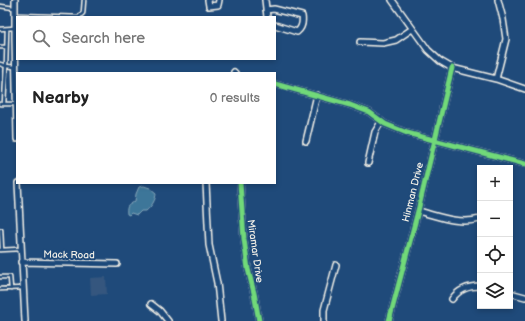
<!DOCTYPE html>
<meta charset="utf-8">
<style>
:root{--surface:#fff;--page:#f6f6f6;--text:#222;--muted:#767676;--line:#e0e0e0}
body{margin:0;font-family:"Balsamiq Sans",sans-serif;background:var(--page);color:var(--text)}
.controls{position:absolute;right:12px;bottom:12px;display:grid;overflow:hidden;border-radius:0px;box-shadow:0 2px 6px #0003}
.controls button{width:36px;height:36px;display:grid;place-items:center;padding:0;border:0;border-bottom:1px solid var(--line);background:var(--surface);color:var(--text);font:20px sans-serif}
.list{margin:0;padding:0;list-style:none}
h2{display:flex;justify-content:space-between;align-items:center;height:52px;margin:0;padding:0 16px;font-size:17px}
h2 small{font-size:13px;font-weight:400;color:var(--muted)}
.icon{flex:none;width:22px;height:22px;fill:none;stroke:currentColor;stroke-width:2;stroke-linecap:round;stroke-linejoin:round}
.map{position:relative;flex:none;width:525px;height:321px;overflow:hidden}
.search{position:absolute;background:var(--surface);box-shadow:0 2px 6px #0003;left:16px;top:16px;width:260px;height:44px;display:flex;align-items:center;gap:10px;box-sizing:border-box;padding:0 14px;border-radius:0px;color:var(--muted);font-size:15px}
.panel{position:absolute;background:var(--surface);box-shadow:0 2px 6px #0003;left:16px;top:72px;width:260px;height:112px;border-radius:0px}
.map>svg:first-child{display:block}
</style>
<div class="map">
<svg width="525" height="321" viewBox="0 0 525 321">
<rect width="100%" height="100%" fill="#1f4a7a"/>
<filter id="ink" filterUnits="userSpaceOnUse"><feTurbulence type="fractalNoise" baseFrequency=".025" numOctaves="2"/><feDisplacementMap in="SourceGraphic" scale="8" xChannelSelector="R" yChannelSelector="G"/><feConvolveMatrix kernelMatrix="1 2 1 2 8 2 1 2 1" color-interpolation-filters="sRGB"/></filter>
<g filter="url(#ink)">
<path fill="#34567e" d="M106 277 107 294 91 295 90 278Z"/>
<path fill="#3e7699" stroke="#87a7b9" d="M144 186 150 188 156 193C156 200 151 207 146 211H141L137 215 131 213 129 215 127 214C126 204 129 206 135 201L136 194 139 187Z"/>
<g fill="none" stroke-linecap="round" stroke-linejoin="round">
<g stroke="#f4f1e8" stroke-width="5.5">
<path id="lane" d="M0 6 14 8
M15 15 79 17 83 13 84 0
M0 29 14 28
M7 29 6 66 15 67
M0 47H6
M0 64 6 66 4 104
M0 104H15
M1 230 2 250
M0 250 20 249
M0 277H10L11 289
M0 289 23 288"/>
</g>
<g stroke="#f4f1e8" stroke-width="8">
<path id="street" d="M15 0V38L17 139
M208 0 209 6 218 5 219 0
M265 0 267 17
M392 0 428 50 440 61 452 68 496 79 525 89
M266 10 274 9 302 16C303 22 302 28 297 32L275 25
M360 42 383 43 396 40 412 29
M234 72 235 73
M496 79 506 39 503 19 498 0
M275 84 350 105 369 112 385 124 407 133 525 164
M306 141 317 95
M368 163 375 132 381 122
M18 183 25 321
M206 183 209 245 217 283 221 321
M240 183 244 239 248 269 254 293 259 321
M418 211C438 216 459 225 480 219
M21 262 117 264
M510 293 525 297
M452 299C459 289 468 286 480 286
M151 304 160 311 168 321
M324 321V310L336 265
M389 321 418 211 452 68"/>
</g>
<use href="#lane" stroke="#1f4a7a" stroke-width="2.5"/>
<use href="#street" stroke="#1f4a7a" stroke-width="5"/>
<g stroke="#1f4a7a" stroke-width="8">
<path id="cycleway" d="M275 84 350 105 369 112 385 124 407 133 525 164
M240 183 244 239 248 269 254 293 259 321
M389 321 418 211 452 68"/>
</g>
<use href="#cycleway" stroke="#71d979" stroke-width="5"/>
</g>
</g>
<g text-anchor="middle" stroke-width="4" stroke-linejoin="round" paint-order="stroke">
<g font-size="10" fill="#f4f1e8" stroke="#1f4a7a">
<text transform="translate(412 192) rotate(-76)" y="4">Hinman Drive</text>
<text transform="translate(256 251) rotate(82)" y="4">Miramar Drive</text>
<text transform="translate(69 254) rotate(1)" y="4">Mack Road</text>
</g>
</g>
</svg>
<div class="controls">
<button>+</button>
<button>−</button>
<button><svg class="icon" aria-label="locate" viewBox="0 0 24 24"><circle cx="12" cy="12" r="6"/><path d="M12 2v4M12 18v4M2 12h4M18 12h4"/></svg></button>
<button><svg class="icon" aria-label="layers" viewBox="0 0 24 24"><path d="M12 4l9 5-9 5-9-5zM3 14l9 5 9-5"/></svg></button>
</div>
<div class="search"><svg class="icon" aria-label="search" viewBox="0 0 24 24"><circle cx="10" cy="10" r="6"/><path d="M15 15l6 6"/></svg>Search here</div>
<section class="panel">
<h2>Nearby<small>0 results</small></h2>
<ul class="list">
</ul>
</section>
</div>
